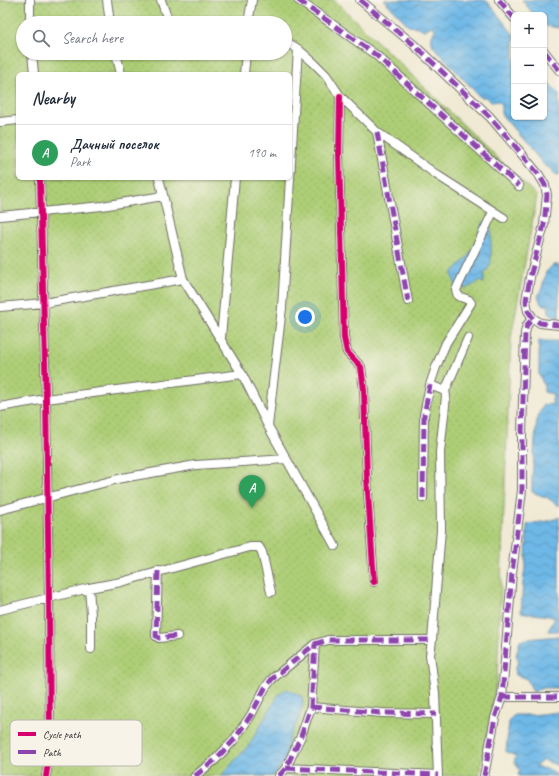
<!DOCTYPE html>
<meta charset="utf-8">
<style>
:root{--surface:#fff;--page:#f6f6f7;--text:#1f2937;--muted:#747a83;--line:#e0e1e3;--accent:#c8321e}
body{margin:0;font-family:Caveat,sans-serif;background:var(--page);color:var(--text)}
.controls{position:absolute;right:12px;top:12px;display:grid;overflow:hidden;border-radius:6px;box-shadow:0 1px 3px #0004}
.controls button{width:36px;height:36px;display:grid;place-items:center;padding:0;border:0;border-bottom:1px solid var(--line);background:var(--surface);color:var(--text);font:20px sans-serif}
.you{position:absolute;left:305px;top:317px;width:14px;height:14px;margin:-10px;border:3px solid #fff;border-radius:50%;background:#1a73e8;box-shadow:0 0 0 6px #1a73e833}
.badge{display:grid;place-items:center;width:26px;height:26px;border-radius:50%;background:var(--accent);color:#fff;font-size:13px;font-weight:700}
.pin{position:absolute;translate:-50% -33px;filter:drop-shadow(0 1px 2px #0008)}
.pin::after{content:'';position:absolute;top:21px;width:14px;height:12px;background:inherit;clip-path:polygon(0 0,100% 0,50% 100%)}
.list{margin:0;padding:0;list-style:none}
h2{display:flex;justify-content:space-between;align-items:center;height:52px;margin:0;padding:0 16px;font-size:17px}
h2 small{font-size:13px;font-weight:400;color:var(--muted)}
.list li{display:grid;grid-template-columns:26px 1fr auto;gap:12px;align-items:center;box-sizing:border-box;height:56px;padding:0 16px;border-top:1px solid var(--line)}
.list b{display:block;font-size:15px;white-space:nowrap}
.list p{margin:0;font-size:13px;white-space:nowrap;color:var(--muted)}
.list em{font-size:13px;font-style:normal;color:var(--muted)}
.icon{flex:none;width:22px;height:22px;fill:none;stroke:currentColor;stroke-width:2;stroke-linecap:round;stroke-linejoin:round}
.map{position:relative;flex:none;width:559px;height:776px;overflow:hidden}
.search{position:absolute;background:var(--surface);box-shadow:0 1px 3px #0004;left:16px;top:16px;width:276px;height:44px;display:flex;align-items:center;gap:10px;box-sizing:border-box;padding:0 14px;border-radius:22px;color:var(--muted);font-size:15px}
.panel{position:absolute;background:var(--surface);box-shadow:0 1px 3px #0004;left:16px;top:72px;width:276px;height:108px;border-radius:6px}
.map>svg:first-child{display:block}
</style>
<div class="map">
<svg width="559" height="776" viewBox="0 0 559 776">
<defs>
<pattern id="grass-dots" width="8" height="8" patternUnits="userSpaceOnUse"><rect width="8" height="8" fill="#adce76"/><path d="M2 2h.1M6 6h.1" fill="none" stroke="#95b166" stroke-width="1.8" stroke-linecap="round"/></pattern>
<pattern id="water-waves" width="16" height="10" patternUnits="userSpaceOnUse"><rect width="16" height="10" fill="#6eb8e7"/><path d="M0 5q4-4 8 0t8 0" fill="none" stroke="#5b96bb"/></pattern>
</defs>
<rect width="100%" height="100%" fill="#f7f3e8"/>
<filter id="ink" filterUnits="userSpaceOnUse"><feTurbulence type="fractalNoise" baseFrequency=".025" numOctaves="2"/><feDisplacementMap in="SourceGraphic" scale="8" xChannelSelector="R" yChannelSelector="G"/><feConvolveMatrix kernelMatrix="1 2 1 2 8 2 1 2 1" color-interpolation-filters="sRGB"/></filter>
<filter id="wash" filterUnits="userSpaceOnUse"><feTurbulence type="fractalNoise" baseFrequency=".012" numOctaves="4" result="noise"/><feDisplacementMap in="SourceGraphic" scale="16" xChannelSelector="R" yChannelSelector="G"/><feGaussianBlur stdDeviation="0.9" result="paint"/><feColorMatrix in="noise" values="0 0 0 0 0 0 0 0 0 0 0 0 0 0 0 0 0 1.4 0 .05"/><feComposite in="paint" operator="in"/></filter>
<g filter="url(#wash)">
<rect width="100%" height="100%" fill="#f0ead4"/>
<path fill="url(#grass-dots)" stroke="#6c7c50" fill-rule="evenodd" d="M0 0H334L537 196 511 338 497 679 479 776H0ZM23 23H285V53H23ZM18 74H290V178H18Z"/>
<path fill="url(#water-waves)" stroke="#4c7289" d="M384 0H485L488 2 514 35V117H544V78L559 94V175L554 174 552 169 545 166 501 114V105L498 101 492 102 485 97H480L433 46 431 38 435 30 432 26 424 30 418 27 409 26Z
M522 0H559V28L545 26 544 25V15H534Z
M484 221 489 224 492 233 491 238V264L484 275V283L479 281C470 288 465 291 455 284L452 274C456 267 461 265 466 259 475 248 478 235 484 221Z
M553 265H559V318L549 313V306L541 304 538 296 542 288 546 272Z
M539 341H559V506L548 498 532 492V477L537 418 543 405 553 404 552 400 553 394 544 392V385L539 375Z
M559 517V631H548L555 618C544 614 533 615 521 612L523 583 526 560 527 525C537 521 550 523 559 517Z
M559 636V688H542L533 692 527 679 516 675 515 668 519 661 516 655 520 641 527 639Z
M287 689 302 696 303 704 299 719 289 738 284 762 273 776H221L249 745 279 694Z
M559 712V766L543 760 535 767 547 769 559 776H519L518 775 520 770 514 762 516 756 506 752 509 721 514 715H531Z"/>
</g>
<g filter="url(#ink)">
<g fill="none" stroke-linecap="round" stroke-linejoin="round">
<g stroke="#706e66" stroke-width="10">
<path id="minor" d="M30 0V23
M107 0 110 23
M161 0 169 23
M298 0 376 55 519 186
M360 0 413 44 490 117 521 153 539 175 545 185 547 195 544 225 530 277 526 301 528 311 533 318 540 323 559 325
M499 0 514 18
M248 23 252 0
M285 41 298 49 314 63 326 75 340 96 377 132 437 175 504 218
M544 51 559 70
M32 53 34 74
M116 53 121 74
M244 74 246 53
M340 96 339 155 344 338 347 352 361 367 364 390 367 478 374 582
M0 122 18 120
M377 132 408 301
M40 178 46 399 49 599 50 751 46 776
M159 178 183 279 242 374 268 426 335 546
M0 216 102 206 163 196
M0 307 44 303 183 279
M221 338 235 178
M445 391 468 338
M0 407 46 399 242 374
M268 426 282 308 298 49
M423 498 424 415 430 385
M0 510 122 478 151 473 196 465 286 459
M158 571 156 636 159 638 177 636
M89 588 91 615V649
M0 610 89 588 121 582 250 547H259L262 552 271 592
M502 697H559
M311 707 382 713 436 714
M50 751 118 737H126
M286 768 438 775
M195 776 215 760 234 740 251 715 265 688 272 679 315 644 328 640H432
M279 776 286 768 301 736 311 707 315 644
M438 776 435 693 430 655 432 640 441 530 440 452 446 396 445 391 430 385 436 367 446 343 471 303 469 300 458 296 456 290 493 212
M484 776 495 718 502 697 512 573 522 490V434L525 333 527 325 533 318"/>
</g>
<use href="#minor" stroke="#fff" stroke-width="8"/>
<path stroke="#8e44ad" stroke-width="5" stroke-dasharray="10 5" stroke-linecap="butt" d="M298 0 376 55 519 186
M360 0 413 44 490 117 521 153 539 175 545 185 547 195 544 225 530 277 526 301 528 311 533 318 540 323 559 325
M499 0 514 18
M544 51 559 70
M377 132 408 301
M423 498 424 415 430 385
M158 571 156 636 159 638 177 636
M502 697H559
M311 707 382 713 436 714
M50 751 118 737H126
M286 768 438 775
M195 776 215 760 234 740 251 715 265 688 272 679 315 644 328 640H432
M279 776 286 768 301 736 311 707 315 644
M484 776 495 718 502 697 512 573 522 490V434L525 333 527 325 533 318"/>
<g stroke="#f7f3e8" stroke-width="8">
<path id="cycleway" d="M340 96 339 155 344 338 347 352 361 367 364 390 367 478 374 582
M40 178 46 399 49 599 50 751 46 776"/>
</g>
<use href="#cycleway" stroke="#d6006c" stroke-width="6"/>
</g>
</g>
<rect x="10" y="720" width="132" height="46" rx="6" fill="#f7f3e8" stroke="#bab7af" stroke-width="1"/>
<rect x="18" y="732" width="18" height="4" fill="#d6006c"/>
<rect x="18" y="750" width="18" height="4" fill="#8e44ad"/>
<g font-size="11" fill="#2b2b2b">
<text x="43" y="738">Cycle path</text>
<text x="43" y="756">Path</text>
</g>
</svg>
<div class="controls">
<button>+</button>
<button>−</button>
<button><svg class="icon" aria-label="layers" viewBox="0 0 24 24"><path d="M12 4l9 5-9 5-9-5zM3 14l9 5 9-5"/></svg></button>
</div>
<div class="you"></div>
<div class="pin badge" style="left:252px;top:508px;background:#2e9e5b">A</div>
<div class="search"><svg class="icon" aria-label="search" viewBox="0 0 24 24"><circle cx="10" cy="10" r="6"/><path d="M15 15l6 6"/></svg>Search here</div>
<section class="panel">
<h2>Nearby<small></small></h2>
<ul class="list">
<li><span class="badge" style="background:#2e9e5b">A</span><div><b>Дачный поселок</b><p>Park</p></div><em>190 m</em></li>
</ul>
</section>
</div>
